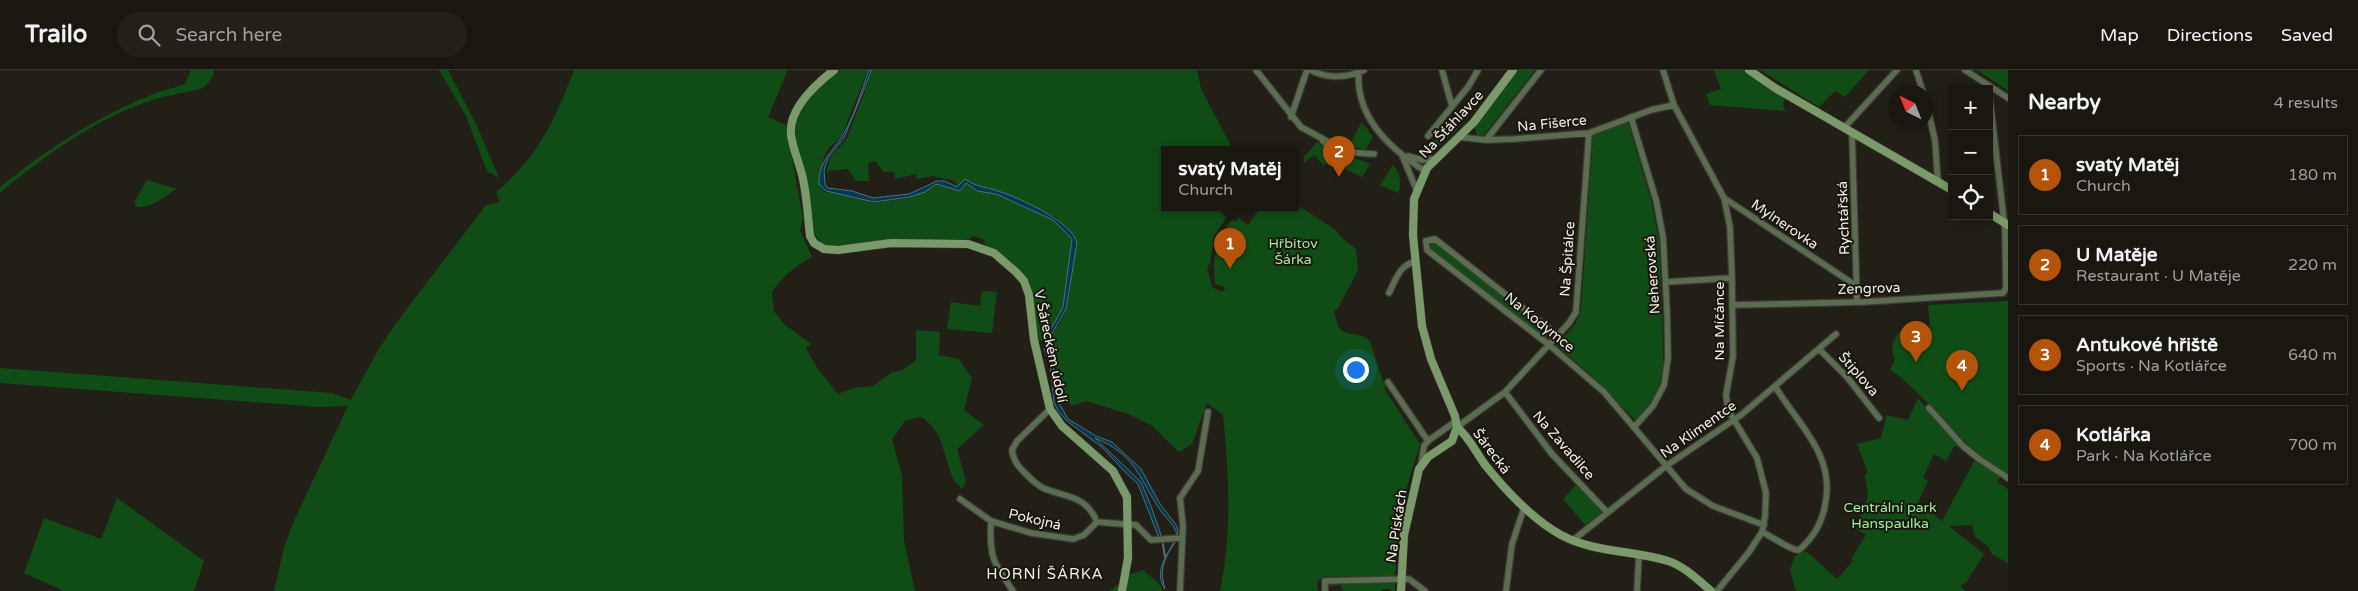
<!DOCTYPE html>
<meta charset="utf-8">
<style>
:root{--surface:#1a1711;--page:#23201a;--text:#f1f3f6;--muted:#9f9f9f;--line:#383631;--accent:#b45309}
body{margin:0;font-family:"Varela Round",sans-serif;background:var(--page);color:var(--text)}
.controls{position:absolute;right:15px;top:15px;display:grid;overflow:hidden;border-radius:0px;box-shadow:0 2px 12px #0003}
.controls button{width:45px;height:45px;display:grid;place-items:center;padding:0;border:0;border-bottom:1px solid var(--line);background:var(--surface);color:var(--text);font:25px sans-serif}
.compass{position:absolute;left:1888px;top:15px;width:45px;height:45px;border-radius:50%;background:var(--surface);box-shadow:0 2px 12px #0003;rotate:317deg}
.you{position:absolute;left:1355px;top:299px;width:18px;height:18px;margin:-12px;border:4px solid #fff;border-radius:50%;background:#1a73e8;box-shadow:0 0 0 8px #1a73e833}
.badge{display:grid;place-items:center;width:32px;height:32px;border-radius:50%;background:var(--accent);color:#fff;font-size:16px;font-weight:700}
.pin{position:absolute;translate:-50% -41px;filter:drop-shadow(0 1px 2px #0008)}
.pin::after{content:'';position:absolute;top:26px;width:18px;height:15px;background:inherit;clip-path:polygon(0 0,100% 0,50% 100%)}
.popup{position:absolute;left:1161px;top:76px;width:138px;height:65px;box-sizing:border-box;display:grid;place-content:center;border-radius:0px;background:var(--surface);filter:drop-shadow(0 1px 4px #0005);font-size:16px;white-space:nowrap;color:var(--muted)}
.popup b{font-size:19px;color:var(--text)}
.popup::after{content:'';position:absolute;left:50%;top:100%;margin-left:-10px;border:10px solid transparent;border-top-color:var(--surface)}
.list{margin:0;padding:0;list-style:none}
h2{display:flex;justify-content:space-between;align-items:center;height:65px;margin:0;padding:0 20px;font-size:21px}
h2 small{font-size:16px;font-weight:400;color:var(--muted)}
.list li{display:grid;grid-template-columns:32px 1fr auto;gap:15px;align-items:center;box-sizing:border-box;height:80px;margin:0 10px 10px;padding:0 10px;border:1px solid var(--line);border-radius:0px}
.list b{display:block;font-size:19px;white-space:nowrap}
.list p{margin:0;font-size:16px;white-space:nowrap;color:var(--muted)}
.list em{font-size:16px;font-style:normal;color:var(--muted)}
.icon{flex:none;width:28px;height:28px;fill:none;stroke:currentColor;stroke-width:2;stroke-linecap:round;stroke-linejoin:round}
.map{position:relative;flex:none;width:2008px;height:521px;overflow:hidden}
header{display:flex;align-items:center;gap:30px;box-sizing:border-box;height:70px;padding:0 25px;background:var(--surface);border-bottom:1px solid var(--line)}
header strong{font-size:24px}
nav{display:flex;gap:28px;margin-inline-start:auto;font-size:18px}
.search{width:350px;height:45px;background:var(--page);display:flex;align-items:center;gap:12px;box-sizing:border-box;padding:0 18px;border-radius:28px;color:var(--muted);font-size:19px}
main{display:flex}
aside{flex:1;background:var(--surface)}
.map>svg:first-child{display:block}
</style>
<header>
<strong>Trailo</strong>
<div class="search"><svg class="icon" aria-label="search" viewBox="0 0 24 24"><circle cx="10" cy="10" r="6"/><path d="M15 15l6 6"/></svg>Search here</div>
<nav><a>Map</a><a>Directions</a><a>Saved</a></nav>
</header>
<main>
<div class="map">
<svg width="2008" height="521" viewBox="0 0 2008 521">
<rect width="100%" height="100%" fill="#221f17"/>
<path fill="#104d16" d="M191 0H213L214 3 208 14 200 19C182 23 162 26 144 33 94 50 40 89 0 123V117C46 80 96 47 151 25 162 20 174 18 185 14Z
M439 0H448L476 54 499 108 487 101 466 46Z
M574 0H788L768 47 786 55 803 149 800 160 812 187C793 198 785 204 772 222L774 241 784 254 811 274 806 278 817 298 838 324 854 318 873 316 891 303 904 299 916 290V260L940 262 939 285 959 289 972 308 964 340 984 355 957 379 966 411 962 419C959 415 954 411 952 406 943 384 944 361 921 347L906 350 892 369 902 406 904 471 915 521H274L284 478 293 453 348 336 319 337 0 313V298L332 323 351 330 377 282 396 253 486 135 500 132 496 122C539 85 554 52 574 0Z
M840 0H868L842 65 829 78 824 87 819 109V114L825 122 851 125 872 133 909 128 935 114 959 121 966 112 976 121 996 124 1053 150 1072 169 1063 237 1047 270 1038 271 1032 221 1026 208 997 181 985 175 984 170 974 166 969 169H899L830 176 822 174 813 162C810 145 791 68 794 56 801 32 822 15 840 0Z
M873 0H1197L1201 19 1233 80H1165V138H1233L1214 166 1210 193 1207 198 1212 217 1222 222 1226 218 1215 214V211C1212 187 1217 168 1232 149L1236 152 1238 148 1248 155 1260 138H1295V134L1336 160 1342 168 1356 179 1358 200 1337 240H1334C1340 275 1351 256 1370 271L1383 312H1385L1386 317 1384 318 1420 374 1400 440 1395 506 1323 507 1317 512 1318 521H1220C1232 465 1229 402 1223 345L1207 333 1192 374 1179 382 1151 355 1128 344 1086 331 1072 336 1063 326 1054 288 1050 286C1046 266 1061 257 1066 239 1072 218 1072 188 1075 166L1055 147 997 121 978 117 965 109 957 117 955 111 933 106 916 109V104L895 109 894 102H884L875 91 868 94 869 111H856L848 99 829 101 826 104 830 88 847 68Z
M1518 0H1535L1484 65 1477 66 1475 58Z
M1714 0H1743L1785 28 1783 34 1785 41 1710 35 1706 24 1721 19Z
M1760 0H1869L1845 27 1835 21 1819 37Z
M1977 0H2008V21Z
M1449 50 1458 59 1433 81 1424 84Z
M1362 52 1373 67 1366 79 1348 77Z
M1628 52 1651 130 1659 171 1663 271V296L1659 317 1651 332 1635 350 1591 305 1556 275C1566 264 1578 255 1581 240L1593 65Z
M1317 72 1332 84 1333 91 1330 97 1326 94 1324 96 1314 85 1304 93V87Z
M1352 87 1370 94 1362 107 1339 96 1342 91Z
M1393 95C1400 101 1402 115 1398 123L1380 115Z
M147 110 177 119C166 125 147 142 135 136V131Z
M1435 172 1550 263V267L1546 269 1430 179V173Z
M982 221 997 222 992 263 947 259 951 232 980 236Z
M2008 231V406C1962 378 1933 331 1890 299L1895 290C1889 276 1894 265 1906 256L1930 258 1928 235Z
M1918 328 1958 375 1957 377 1954 376 1946 391 1934 384 1923 408 1928 411 1918 432 1942 451 1975 390 2000 407 1997 412 2008 419V493L1992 484 1988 476 1975 467 1972 455 1949 456 1984 484 1967 511 1960 516 1966 521H1796L1790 500 1795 486 1806 481 1837 509 1853 491 1851 489 1866 465 1856 459 1868 426 1865 404 1868 403 1857 374 1881 368C1882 359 1886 354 1886 345L1908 350Z
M1576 415 1603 441 1585 455 1563 429Z
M117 428 204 491 194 521H64L24 503 44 448 101 469Z
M1143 500 1160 515 1163 521H1110L1131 504Z
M1395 513V521H1391L1390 519H1382L1381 521H1345L1342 520 1341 515 1329 516V521V516L1330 515Z"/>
<path fill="#053951" stroke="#4c707f" d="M869 0H872L844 68 828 88 824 100 825 114 828 118 852 121 873 128 909 124 937 111H945L957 117 965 109C979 118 983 116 998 121 1018 127 1073 152 1077 173L1066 239 1053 262 1048 278 1053 295 1058 331 1068 349 1096 366 1112 372 1141 399 1160 434 1177 456C1181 471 1171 475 1166 488 1161 499 1162 508 1165 519 1152 500 1170 483 1177 465 1174 453 1165 448 1158 437 1138 405 1134 384 1095 368L1141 412 1151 436 1162 468H1159L1138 414 1123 400 1103 378 1067 351 1058 341 1054 332 1050 294 1044 279 1050 261 1063 237 1072 169 1053 150 996 124 977 121 966 113 960 121 936 114 925 122 910 127 874 132 826 121 819 114C819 90 831 84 842 66 853 50 862 19 869 0Z"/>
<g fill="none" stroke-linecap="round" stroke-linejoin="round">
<path stroke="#4c707f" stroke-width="2" d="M1163 474 1165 487"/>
<g stroke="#3f3c35" stroke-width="8">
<path id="street" d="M1256 0 1301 57 1343 80 1345 84 1340 88 1323 71
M1311 0C1326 9 1348 8 1364 0
M1359 0C1354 46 1390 79 1425 101
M1442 0 1452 36
M1663 0 1674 35 1724 128 1730 157 1732 208 1733 286 1726 325 1728 340 1757 388 1766 423 1765 447 1762 462 1749 482 1717 521
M1916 0 1923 22
M1965 0 2008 28
M1926 32 1935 70 1938 112
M1291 47 1307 0
M1631 47 1656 130 1663 167 1667 240 1668 288 1664 315 1653 336 1635 356
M1844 58 1897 0
M1852 63 1857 232
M1428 66 1468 17 1478 0
M1459 67 1486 70 1514 69 1589 63 1651 40 1674 35
M1486 70 1541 0
M1345 82 1374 84
M1402 85 1417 121
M1408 86 1422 90 1435 89
M1724 128 1858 217
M1666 212 1732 208
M1389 223C1395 211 1400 194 1415 192
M1732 235 1864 232 2003 223 2006 218 2005 160 1989 21
M1557 265 1435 169 1426 171 1427 180 1548 274 1604 322 1686 419 1713 436 1764 455
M1819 279 1847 307 1879 348
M1388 312 1428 371
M1505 322 1552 384 1607 442
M1929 338 1963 376 1979 389 2008 408
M1050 339 1017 371 1012 380C1013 389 1016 394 1022 400 1029 407 1035 414 1043 418 1067 428 1086 425 1097 452L1136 455 1151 470 1181 468
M1457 357 1505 322 1569 253 1576 242 1589 63
M1421 395 1424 376 1428 371 1456 351
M960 429 991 451 1031 463 1073 469 1084 465 1097 452
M991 451C989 487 993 492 1013 521
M1762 462C1771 466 1792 481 1799 480 1813 468 1822 453 1825 435 1836 385 1798 355 1775 316
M1572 471 1666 396 1741 345 1836 264
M1180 521 1183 456 1180 428 1198 401 1208 342
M1325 521V511L1409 509 1425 521
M1506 521 1512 474 1524 438
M1637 521 1639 485"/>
</g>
<g stroke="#3f3c35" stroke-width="9">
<path id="secondary" d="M834 0C816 14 788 39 791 65 793 80 800 94 803 109 807 127 808 148 810 166L814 173 824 179 838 180 891 173 968 174 994 183 1016 202 1024 211 1029 225 1034 270 1050 339 1062 356 1113 401 1127 427 1128 488 1122 521
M1749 0 1775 18 1952 120
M1989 143 2008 155
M1457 357C1470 368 1476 383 1486 396 1507 422 1532 449 1561 465 1595 483 1632 480 1668 491 1684 496 1698 510 1711 521
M1401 521 1404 465 1419 399 1428 387 1452 371 1457 357 1455 346 1431 289 1422 256 1413 165 1414 129 1427 98 1474 52 1513 0"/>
</g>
<use href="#street" stroke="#5a6d51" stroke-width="5.5"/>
<use href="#secondary" stroke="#7b9a6c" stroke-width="8"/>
</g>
<g text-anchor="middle" stroke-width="4" stroke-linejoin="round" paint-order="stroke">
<g font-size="14" fill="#f2efea" stroke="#19160e">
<text transform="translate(1552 53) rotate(-6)" y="5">Na Fišerce</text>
<text transform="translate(1451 54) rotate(-47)" y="5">Na Šťáhlavce</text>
<text transform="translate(1843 148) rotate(-92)" y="5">Rychtářská</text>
<text transform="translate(1785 154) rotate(34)" y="5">Mylnerovka</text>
<text transform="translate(1567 189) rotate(-86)" y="5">Na Špitálce</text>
<text transform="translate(1652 205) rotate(-94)" y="5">Neherovská</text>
<text transform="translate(1869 218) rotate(-2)" y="5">Zengrova</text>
<text transform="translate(1719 251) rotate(-90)" y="5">Na Míčánce</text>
<text transform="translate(1540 252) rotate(39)" y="5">Na Kodymce</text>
<text transform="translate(1051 276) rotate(78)" y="5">V Šáreckém údolí</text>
<text transform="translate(1859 304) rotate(49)" y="5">Štiplova</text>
<text transform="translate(1698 359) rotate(-35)" y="5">Na Klimentce</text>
<text transform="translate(1564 375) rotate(49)" y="5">Na Zavadilce</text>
<text transform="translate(1492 381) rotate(53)" y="5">Šárecká</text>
<text transform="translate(1035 449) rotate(13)" y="5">Pokojná</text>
<text transform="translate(1396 456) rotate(-81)" y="5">Na Pískách</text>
</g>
<g font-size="14" fill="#9df09d" stroke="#19160e">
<text x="1293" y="178">Hřbitov<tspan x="1293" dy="16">Šárka</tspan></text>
<text x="1890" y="442">Centrální park<tspan x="1890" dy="16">Hanspaulka</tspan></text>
</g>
<g font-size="15" letter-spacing="1" fill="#f2efea" stroke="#19160e">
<text x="1045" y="509">HORNÍ ŠÁRKA</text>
</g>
</g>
</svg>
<div class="controls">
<button>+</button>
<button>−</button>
<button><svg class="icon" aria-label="locate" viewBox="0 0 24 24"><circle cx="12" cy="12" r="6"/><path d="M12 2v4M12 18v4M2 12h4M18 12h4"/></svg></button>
</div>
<svg class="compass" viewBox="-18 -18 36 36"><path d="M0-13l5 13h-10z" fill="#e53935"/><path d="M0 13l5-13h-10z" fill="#9f9f9f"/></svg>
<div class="you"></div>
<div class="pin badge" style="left:1230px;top:199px">1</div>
<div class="popup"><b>svatý Matěj</b>Church</div>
<div class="pin badge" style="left:1339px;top:107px">2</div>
<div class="pin badge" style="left:1916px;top:292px">3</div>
<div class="pin badge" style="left:1962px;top:321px">4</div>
</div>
<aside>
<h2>Nearby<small>4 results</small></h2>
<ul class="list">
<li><span class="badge">1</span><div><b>svatý Matěj</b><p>Church</p></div><em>180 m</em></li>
<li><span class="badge">2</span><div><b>U Matěje</b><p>Restaurant · U Matěje</p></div><em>220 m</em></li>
<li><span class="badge">3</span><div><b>Antukové hřiště</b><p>Sports · Na Kotlářce</p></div><em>640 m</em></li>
<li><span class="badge">4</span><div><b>Kotlářka</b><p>Park · Na Kotlářce</p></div><em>700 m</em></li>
</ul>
</aside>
</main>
